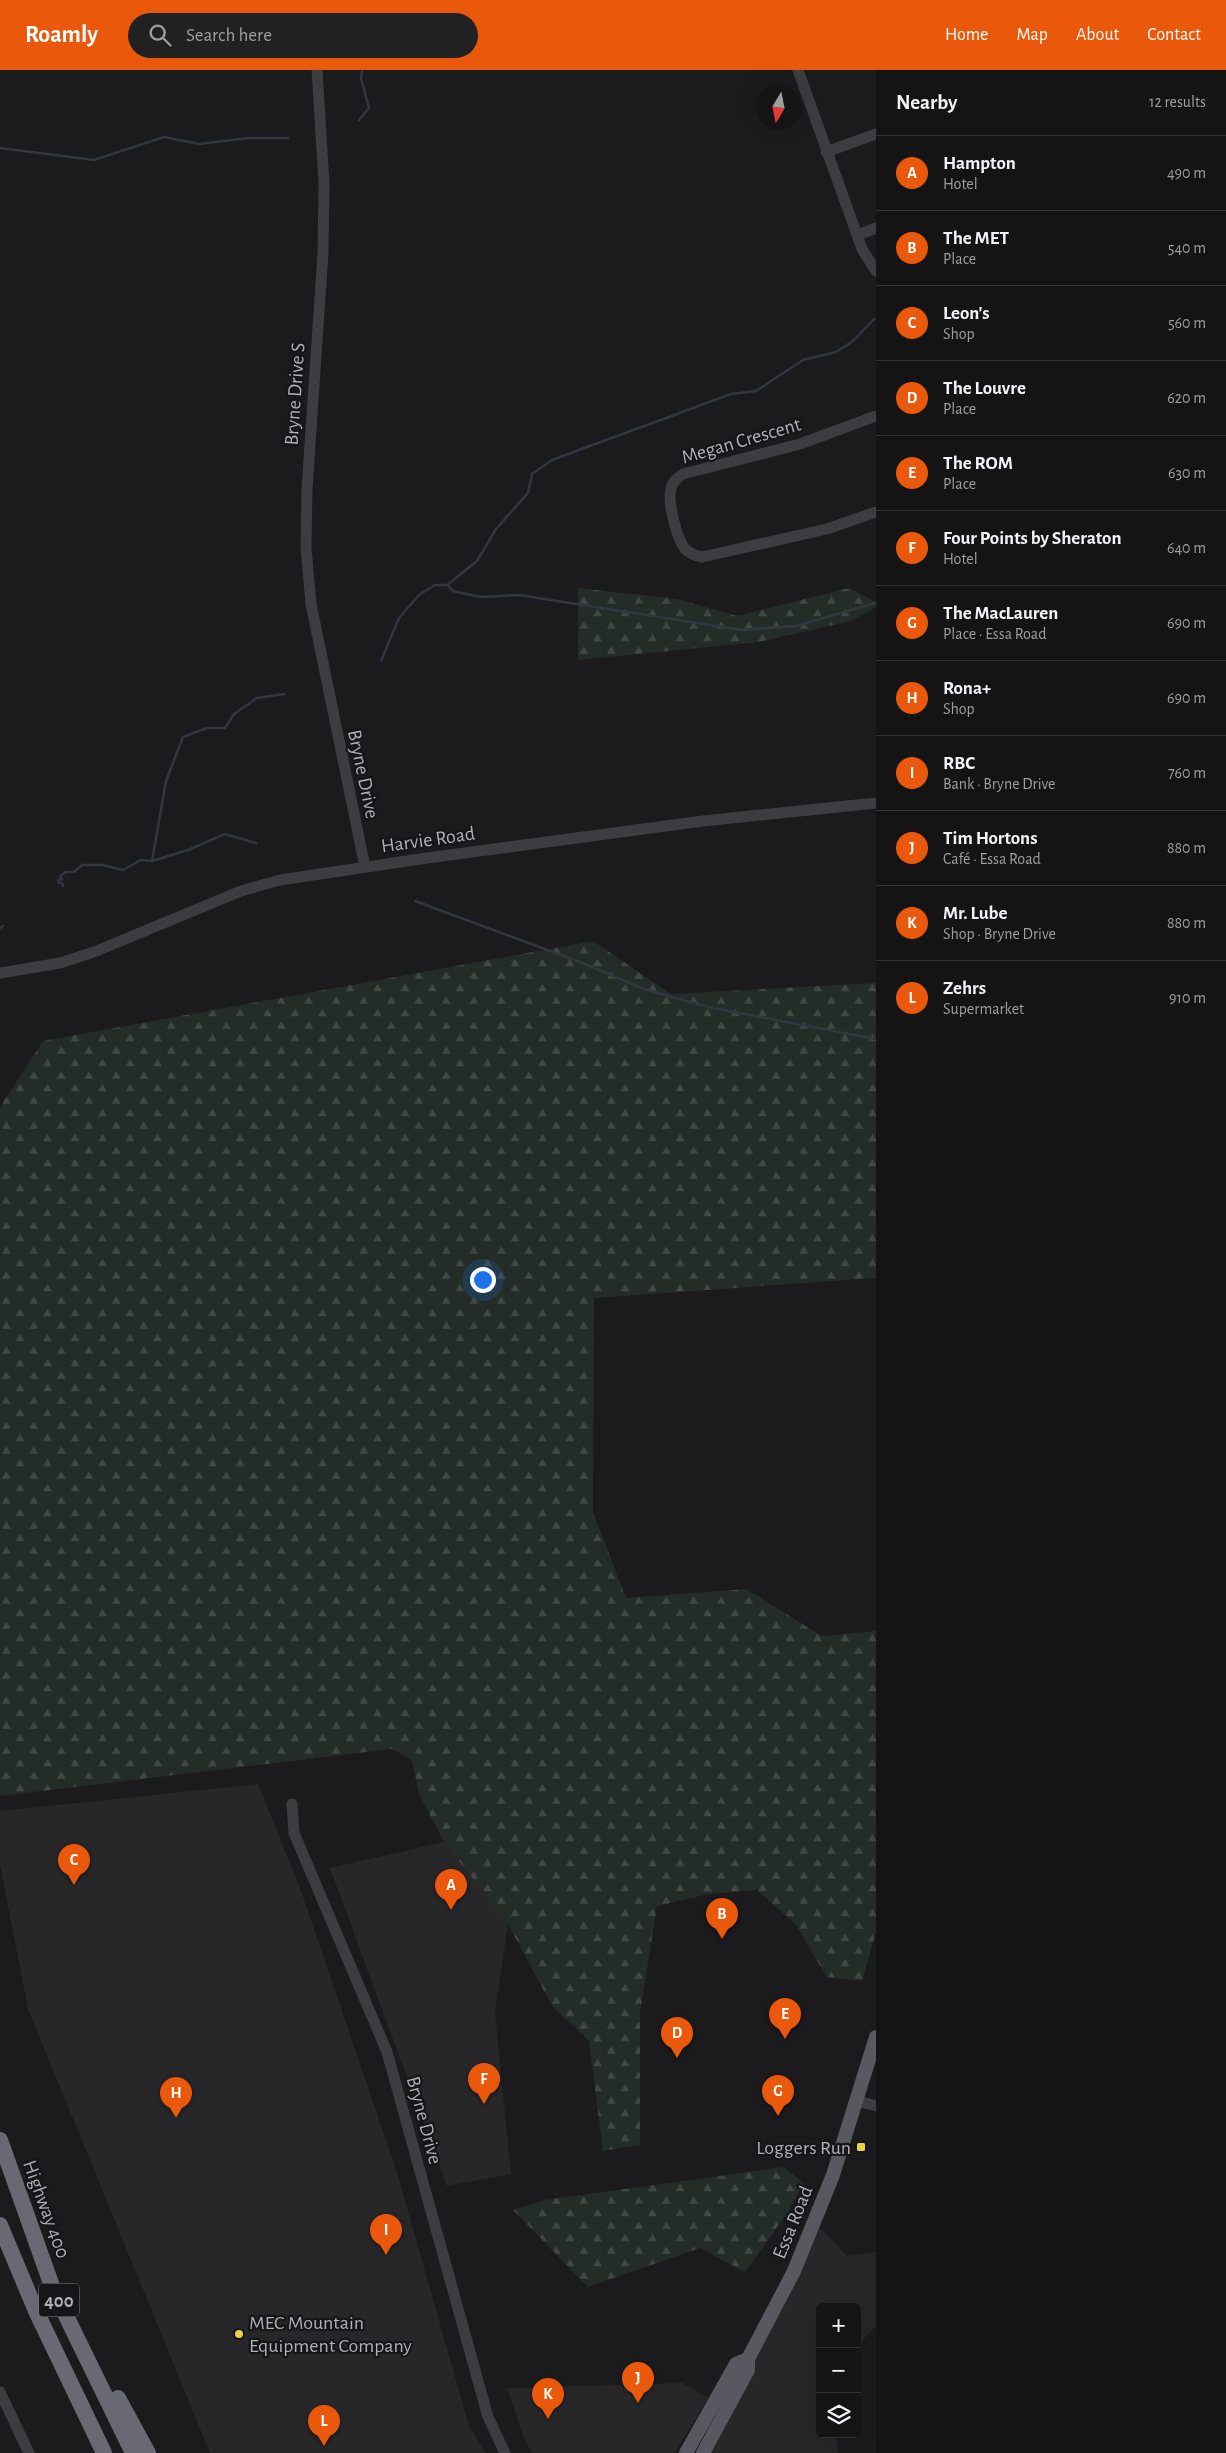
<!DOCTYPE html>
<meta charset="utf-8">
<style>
:root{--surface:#141415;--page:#212122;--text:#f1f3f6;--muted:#9d9ea0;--line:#333334;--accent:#ea580c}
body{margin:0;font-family:"Alegreya Sans",sans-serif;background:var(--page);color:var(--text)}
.controls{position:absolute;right:15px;bottom:15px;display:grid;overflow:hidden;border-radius:8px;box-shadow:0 5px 20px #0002}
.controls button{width:45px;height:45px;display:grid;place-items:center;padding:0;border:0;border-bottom:1px solid var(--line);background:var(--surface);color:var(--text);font:25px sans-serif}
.compass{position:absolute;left:756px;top:15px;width:45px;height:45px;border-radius:50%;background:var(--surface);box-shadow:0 5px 20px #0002;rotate:190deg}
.you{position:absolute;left:482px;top:1209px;width:18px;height:18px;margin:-12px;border:4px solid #fff;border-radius:50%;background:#1a73e8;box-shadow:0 0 0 8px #1a73e833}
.badge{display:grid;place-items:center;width:32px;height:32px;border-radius:50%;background:var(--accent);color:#fff;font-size:16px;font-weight:700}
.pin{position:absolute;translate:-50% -41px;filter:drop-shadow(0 1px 2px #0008)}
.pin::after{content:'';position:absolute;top:26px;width:18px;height:15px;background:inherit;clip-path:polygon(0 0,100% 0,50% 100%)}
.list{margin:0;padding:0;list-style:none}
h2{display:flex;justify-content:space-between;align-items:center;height:65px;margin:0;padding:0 20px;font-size:21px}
h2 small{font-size:16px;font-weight:400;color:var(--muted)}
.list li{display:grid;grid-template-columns:32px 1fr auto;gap:15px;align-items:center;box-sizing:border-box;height:75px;padding:0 20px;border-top:1px solid var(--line)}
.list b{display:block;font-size:19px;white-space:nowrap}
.list p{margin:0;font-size:16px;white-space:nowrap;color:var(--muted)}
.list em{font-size:16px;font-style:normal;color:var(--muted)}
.icon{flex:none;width:28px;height:28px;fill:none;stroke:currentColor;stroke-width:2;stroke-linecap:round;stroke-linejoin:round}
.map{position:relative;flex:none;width:876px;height:2383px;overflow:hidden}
header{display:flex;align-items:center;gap:30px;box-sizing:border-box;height:70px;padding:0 25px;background:var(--accent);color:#fff}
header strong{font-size:24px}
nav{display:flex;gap:28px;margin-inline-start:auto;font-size:18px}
.search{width:350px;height:45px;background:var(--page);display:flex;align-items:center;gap:12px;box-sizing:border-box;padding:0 18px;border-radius:28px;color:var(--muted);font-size:19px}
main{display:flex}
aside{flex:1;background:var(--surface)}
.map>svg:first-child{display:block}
</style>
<header>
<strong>Roamly</strong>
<div class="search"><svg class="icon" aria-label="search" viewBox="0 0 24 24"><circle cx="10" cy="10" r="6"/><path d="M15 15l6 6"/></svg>Search here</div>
<nav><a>Home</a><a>Map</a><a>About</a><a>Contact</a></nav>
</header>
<main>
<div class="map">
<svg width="876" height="2383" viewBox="0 0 876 2383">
<defs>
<pattern id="forest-firs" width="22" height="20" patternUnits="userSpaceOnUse" patternTransform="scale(1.25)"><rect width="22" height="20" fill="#242c27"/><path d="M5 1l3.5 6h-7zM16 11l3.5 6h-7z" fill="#414844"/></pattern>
</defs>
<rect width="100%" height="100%" fill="#1b1a1c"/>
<path fill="#272629" d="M258 1714 300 1818 397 2102 469 2356 486 2383H210L28 1939 0 1795V1741Z
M444 1772 508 1854 495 1942 511 2104 447 2116 330 1798Z
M814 2151 847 2186 876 2182V2256L857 2276V2237H820V2364H836L838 2383H695L748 2289Z
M683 2313 708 2328 675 2383H532L523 2366 507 2318Z"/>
<path fill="url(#forest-firs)" d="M578 518 677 529 737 546 849 518 876 532V537L851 551 759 572 578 590Z
M593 871 671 924 876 913V1208L594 1228 593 1442 626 1528 746 1519 822 1566 876 1561V1862L862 1911 827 1907 795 1854 757 1820 709 1824 657 1836 640 1943V2075L603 2081 589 1971 552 1936 508 1854 444 1772 419 1724 412 1690 392 1679 0 1726V1037L43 971Z
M783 2097 804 2113 788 2142 745 2202 700 2178 588 2217 513 2140 545 2130Z"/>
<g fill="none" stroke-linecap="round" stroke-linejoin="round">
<path stroke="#313640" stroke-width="2.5" d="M359 50 369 38 361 8 362 0
M0 78 94 90 164 67 199 74 249 68H288
M447 515 453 521 481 527 519 525 742 560 796 556 876 533
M381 591 399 548 419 525 435 515H447L477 491 496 459 528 423 532 404 552 390 731 324 756 321 803 290 836 282 853 271 874 249
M152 791 166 711 183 667 207 658H225L234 644 257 628 284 624
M63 816 62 813H59L58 810 62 809 60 806 66 802H74L82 795H103L123 800 141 790 152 791 188 780 225 764 256 773
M415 831 580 892 644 919 708 937 876 969
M0 858 3 856"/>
<path stroke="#3c3c41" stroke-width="11" d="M317 0 324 113 323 183 307 419 306 478 311 534 365 797
M798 0 862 179 876 201
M826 82 876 64
M858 165 876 158
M876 346 800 374 683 404C677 408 672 412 671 419 667 431 677 469 685 479 690 484 696 486 702 487L827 459 876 442
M0 903 60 893 94 882 241 821 280 810 427 788 703 751 876 733
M292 1734 294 1763 387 1982 488 2347 505 2383
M857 2031 876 2036
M0 2322 29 2383"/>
<path stroke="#585860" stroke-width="14" d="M686 2383 736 2294 748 2289
M703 2383 748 2300V2289L794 2201 833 2105 876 1967"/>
<path stroke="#686972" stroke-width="16" d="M0 2070 53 2219 133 2383
M0 2155 36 2241 104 2383
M118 2328 148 2383"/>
</g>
<g fill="#e8d247" stroke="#161517" stroke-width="2">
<rect x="856" y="2072" width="10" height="10" rx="2.5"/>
<circle cx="239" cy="2264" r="5"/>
</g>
<g text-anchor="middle" stroke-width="4.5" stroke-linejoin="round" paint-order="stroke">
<rect fill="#161517" stroke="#80818a" stroke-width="1" x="39" y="2213.5" width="40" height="33" rx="4"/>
<g font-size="19" font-weight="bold" fill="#aeafbb">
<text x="59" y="2237">400</text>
</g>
<g font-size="20" fill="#aeafbb" stroke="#161517">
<text transform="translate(294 324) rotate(-86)" y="7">Bryne Drive S</text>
<text transform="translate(741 370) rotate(-16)" y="7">Megan Crescent</text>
<text transform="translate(364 704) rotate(78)" y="7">Bryne Drive</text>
<text transform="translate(428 769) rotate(-8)" y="7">Harvie Road</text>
<text transform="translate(425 2050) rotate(75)" y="7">Bryne Drive</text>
<text transform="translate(47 2139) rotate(70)" y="7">Highway 400</text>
<text transform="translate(792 2152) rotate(-68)" y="7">Essa Road</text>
</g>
<g font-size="20" fill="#aeafbb" stroke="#161517" text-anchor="end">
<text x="851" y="2084">Loggers Run</text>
<text x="249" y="2259" text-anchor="start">MEC Mountain<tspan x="249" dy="23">Equipment Company</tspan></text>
</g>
</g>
</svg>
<div class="controls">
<button>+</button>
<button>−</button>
<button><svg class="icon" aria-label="layers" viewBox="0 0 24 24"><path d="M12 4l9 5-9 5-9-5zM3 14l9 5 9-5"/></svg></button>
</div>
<svg class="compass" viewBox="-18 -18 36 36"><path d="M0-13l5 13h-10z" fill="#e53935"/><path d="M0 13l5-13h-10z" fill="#9d9ea0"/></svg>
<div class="you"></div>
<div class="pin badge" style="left:451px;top:1840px">A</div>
<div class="pin badge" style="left:722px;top:1869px">B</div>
<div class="pin badge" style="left:74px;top:1815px">C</div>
<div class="pin badge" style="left:677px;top:1988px">D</div>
<div class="pin badge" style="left:785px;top:1969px">E</div>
<div class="pin badge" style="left:484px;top:2034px">F</div>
<div class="pin badge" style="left:778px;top:2046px">G</div>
<div class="pin badge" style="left:176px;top:2048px">H</div>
<div class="pin badge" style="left:386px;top:2185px">I</div>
<div class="pin badge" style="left:638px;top:2333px">J</div>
<div class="pin badge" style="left:548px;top:2349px">K</div>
<div class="pin badge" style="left:324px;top:2376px">L</div>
</div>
<aside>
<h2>Nearby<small>12 results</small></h2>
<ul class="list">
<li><span class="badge">A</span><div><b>Hampton</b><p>Hotel</p></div><em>490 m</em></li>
<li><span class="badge">B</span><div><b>The MET</b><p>Place</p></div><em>540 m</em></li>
<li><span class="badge">C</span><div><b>Leon's</b><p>Shop</p></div><em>560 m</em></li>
<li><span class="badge">D</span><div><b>The Louvre</b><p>Place</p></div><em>620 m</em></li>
<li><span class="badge">E</span><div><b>The ROM</b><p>Place</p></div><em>630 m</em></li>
<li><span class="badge">F</span><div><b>Four Points by Sheraton</b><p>Hotel</p></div><em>640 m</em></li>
<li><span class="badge">G</span><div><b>The MacLauren</b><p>Place · Essa Road</p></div><em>690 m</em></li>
<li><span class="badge">H</span><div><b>Rona+</b><p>Shop</p></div><em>690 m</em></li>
<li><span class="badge">I</span><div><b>RBC</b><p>Bank · Bryne Drive</p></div><em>760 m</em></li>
<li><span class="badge">J</span><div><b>Tim Hortons</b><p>Café · Essa Road</p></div><em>880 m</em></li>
<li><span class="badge">K</span><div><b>Mr. Lube</b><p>Shop · Bryne Drive</p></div><em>880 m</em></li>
<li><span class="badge">L</span><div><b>Zehrs</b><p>Supermarket</p></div><em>910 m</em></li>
</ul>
</aside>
</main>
